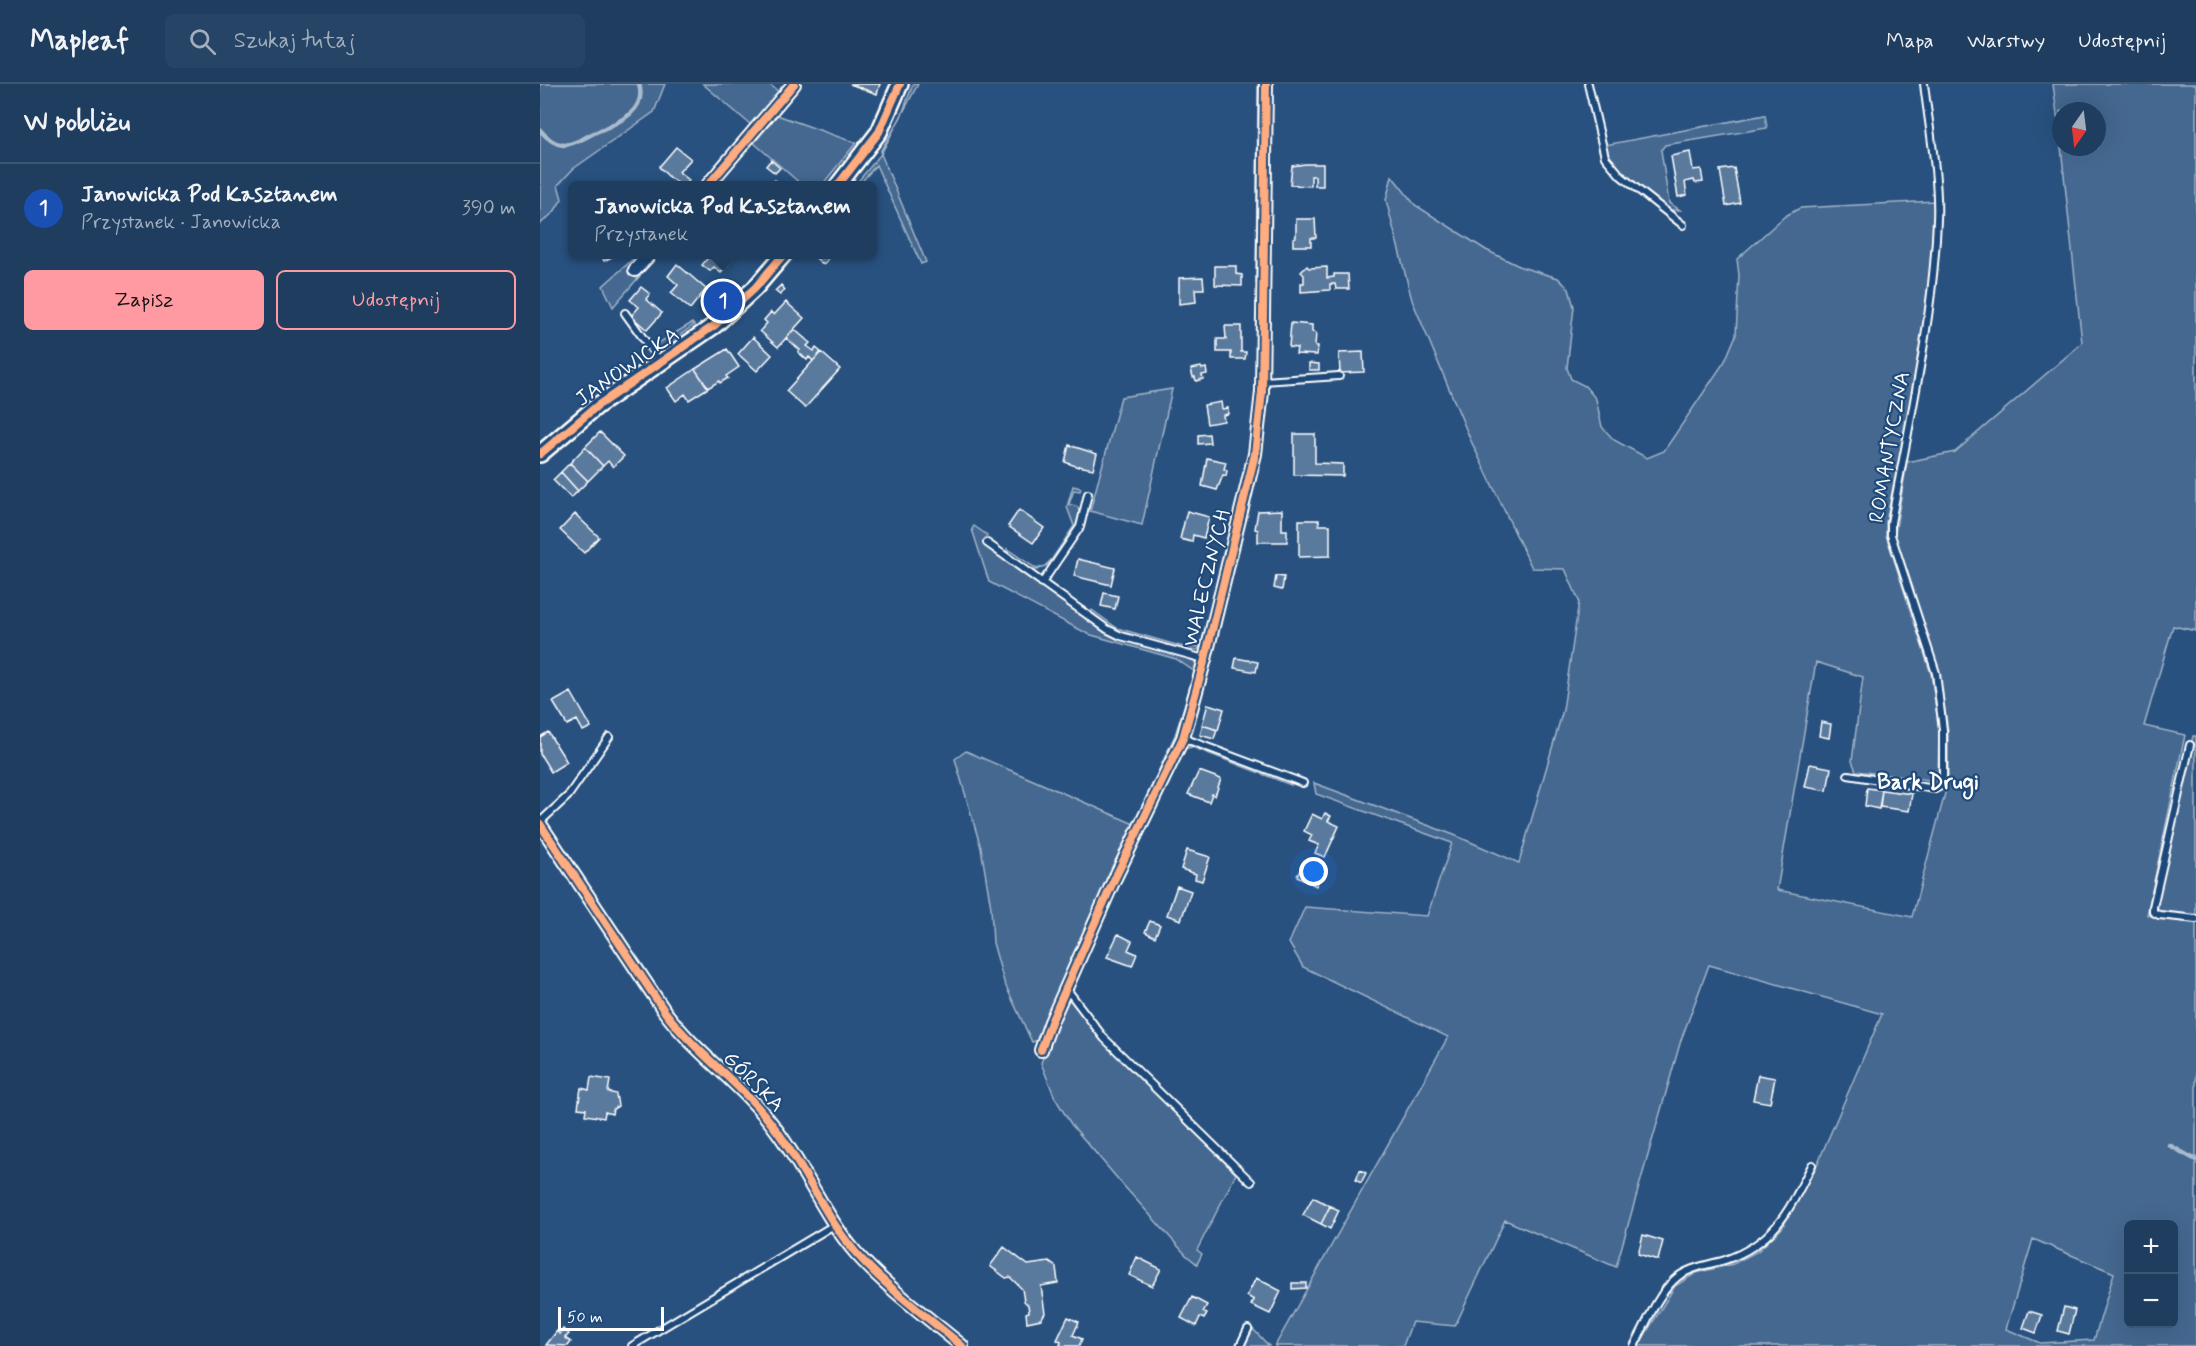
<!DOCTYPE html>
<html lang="pl">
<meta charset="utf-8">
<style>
:root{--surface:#1e3d5f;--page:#264465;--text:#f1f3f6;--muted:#a1aebd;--line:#3c5674;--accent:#ff9aa2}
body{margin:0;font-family:Mynerve,sans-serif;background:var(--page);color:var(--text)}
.controls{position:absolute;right:18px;bottom:18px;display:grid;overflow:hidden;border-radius:9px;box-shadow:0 6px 24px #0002}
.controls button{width:54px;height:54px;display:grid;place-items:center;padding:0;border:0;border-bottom:2px solid var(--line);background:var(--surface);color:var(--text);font:30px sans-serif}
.compass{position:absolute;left:1512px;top:18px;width:54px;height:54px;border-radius:50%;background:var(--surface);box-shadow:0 6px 24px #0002;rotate:194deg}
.scale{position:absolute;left:18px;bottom:15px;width:106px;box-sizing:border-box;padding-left:6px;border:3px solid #fff;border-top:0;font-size:16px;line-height:21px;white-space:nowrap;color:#fff;-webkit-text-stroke:4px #1f4a7a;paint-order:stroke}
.you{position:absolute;left:774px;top:788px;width:21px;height:21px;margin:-15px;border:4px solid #fff;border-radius:50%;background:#1a73e8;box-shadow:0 0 0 9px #1a73e833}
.badge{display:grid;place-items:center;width:39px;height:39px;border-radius:50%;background:var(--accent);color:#fff;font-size:20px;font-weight:700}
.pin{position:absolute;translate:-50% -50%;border:3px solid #fff;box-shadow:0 2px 6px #0006}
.popup{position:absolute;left:28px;top:97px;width:309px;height:78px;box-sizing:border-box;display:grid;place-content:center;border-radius:9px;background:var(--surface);filter:drop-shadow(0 2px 4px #0005);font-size:20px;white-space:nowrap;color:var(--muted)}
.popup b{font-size:22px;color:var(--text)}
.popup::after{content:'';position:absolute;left:50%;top:100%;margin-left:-12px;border:12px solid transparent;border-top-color:var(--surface)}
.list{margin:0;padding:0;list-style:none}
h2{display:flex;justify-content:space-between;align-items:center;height:78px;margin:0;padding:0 24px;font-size:26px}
h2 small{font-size:20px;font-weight:400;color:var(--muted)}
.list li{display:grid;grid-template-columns:39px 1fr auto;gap:18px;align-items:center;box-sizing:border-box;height:90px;padding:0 24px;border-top:2px solid var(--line)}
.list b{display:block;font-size:22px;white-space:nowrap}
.list p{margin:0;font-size:20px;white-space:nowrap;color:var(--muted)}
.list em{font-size:20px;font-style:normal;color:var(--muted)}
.actions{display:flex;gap:12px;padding:18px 24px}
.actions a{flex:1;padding:14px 0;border:2px solid var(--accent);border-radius:9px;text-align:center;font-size:21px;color:var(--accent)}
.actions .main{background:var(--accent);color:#111}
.icon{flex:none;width:33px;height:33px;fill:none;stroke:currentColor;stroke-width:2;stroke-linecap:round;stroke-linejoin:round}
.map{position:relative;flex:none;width:1656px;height:1262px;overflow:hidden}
header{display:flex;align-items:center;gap:36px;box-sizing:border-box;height:84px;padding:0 30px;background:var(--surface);border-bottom:2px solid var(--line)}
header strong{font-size:28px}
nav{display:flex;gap:33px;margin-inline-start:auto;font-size:21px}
.search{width:420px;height:54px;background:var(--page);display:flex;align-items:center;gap:15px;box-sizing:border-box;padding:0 21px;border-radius:9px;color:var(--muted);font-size:22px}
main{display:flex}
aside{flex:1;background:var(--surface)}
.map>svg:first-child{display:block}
</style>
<header>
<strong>Mapleaf</strong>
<div class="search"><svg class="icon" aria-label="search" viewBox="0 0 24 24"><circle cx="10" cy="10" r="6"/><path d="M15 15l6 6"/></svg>Szukaj tutaj</div>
<nav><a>Mapa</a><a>Warstwy</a><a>Udostępnij</a></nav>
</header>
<main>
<aside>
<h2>W pobliżu<small></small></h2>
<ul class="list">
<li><span class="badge" style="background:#1a4fb4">1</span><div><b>Janowicka Pod Kasztanem</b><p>Przystanek · Janowicka</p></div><em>390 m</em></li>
</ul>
<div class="actions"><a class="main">Zapisz</a><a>Udostępnij</a></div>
</aside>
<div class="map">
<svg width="1656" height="1262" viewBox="0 0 1656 1262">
<rect width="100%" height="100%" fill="#28517f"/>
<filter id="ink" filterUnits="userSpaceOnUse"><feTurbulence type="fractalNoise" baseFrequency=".0167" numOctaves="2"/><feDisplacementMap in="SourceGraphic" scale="12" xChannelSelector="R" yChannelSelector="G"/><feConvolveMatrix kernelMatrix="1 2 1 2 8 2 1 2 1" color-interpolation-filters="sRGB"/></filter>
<g filter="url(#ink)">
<path fill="#446890" stroke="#a2b4c8" stroke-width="1.5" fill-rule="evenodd" d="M0 0H125L114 28 33 85 18 101 22 115 14 128 0 140Z
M163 0H229L239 8 163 101H160L211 41Z
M373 0H378L341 70 386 178 381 180 336 81 319 101H315L341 70 340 68 361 33Z
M718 0H722L718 198 716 199Z
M1513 0H1656V547L1633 542 1604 642 1645 651 1607 831 1656 839V1262H1098L1135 1202 1156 1189 1193 1180 1218 1167 1242 1144 1276 1083 1342 930 1169 881 1141 956 1076 1183 965 1136 915 1242 872 1238 863 1262H735L908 953 763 883 749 859 765 823 887 832 912 759 776 710 774 699 914 751 979 779 1023 626 1039 517 1025 485 992 484 931 357 872 216 846 116 852 92 875 121 946 166 981 183 1018 194 1029 205 1034 223 1027 284 1031 295 1045 302 1056 315 1062 343 1074 356 1107 374 1124 367 1185 277 1196 251 1199 191 1197 175 1245 132 1260 124 1395 117C1392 225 1367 333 1346 438V451L1391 590 1399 646 1398 697 1316 687 1312 677 1323 593 1276 578 1237 806 1372 833 1408 698V646L1399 587 1355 450 1367 378 1415 368 1542 259 1521 63H1557V27H1521V61ZM1588 1140H1634V1240H1588ZM1493 1155 1574 1189 1554 1256 1500 1259 1466 1245Z
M237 31 316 59 282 101H262L214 59Z
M1225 31 1227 44 1125 61 1121 66 1129 119 1140 126H1126L1083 91 1073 79 1065 61Z
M93 175 94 178 88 184 93 192 99 193 73 223 63 202Z
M152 239 154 241 118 266 115 261Z
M632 305 602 441 550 427 581 313Z
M533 402 541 404 540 407 534 406 529 420 538 423C539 428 540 432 538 437 535 448 507 486 496 486 487 486 475 474 468 468L467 465 497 485 508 481 534 442 527 423Z
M434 442 447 451 443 459 565 549 577 555 648 574 654 577 657 582 638 652 519 903 499 956 492 958 464 898 453 859 451 824 441 764 415 675 426 667 594 740 635 651 655 588 636 575 548 550 449 498 432 445Z
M685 466 687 467 662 562 657 566 644 567 578 548 551 528 552 526 577 544 647 564 662 562 685 475 683 474Z
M1653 652H1656V831L1620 827 1616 820Z
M645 661 653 662 749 697 751 701 652 663 643 665Z
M526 911 562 955 696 1090 657 1166 662 1170 657 1180 646 1171 583 1101 531 1040 515 1014 501 979Z
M713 1245 729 1262H704Z"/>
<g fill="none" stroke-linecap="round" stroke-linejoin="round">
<path stroke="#aabbcd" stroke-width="4.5" d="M0 46C6 53 14 60 23 61 33 61 45 54 54 49 74 40 108 29 99 0
M1629 1061 1656 1076"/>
</g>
<path fill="#5a7a9d" stroke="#fff" stroke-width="1.5" d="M310 0H340L337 10Z
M136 63 151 75 139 88 149 96 144 101H141L129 93 119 83Z
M1150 68 1153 86 1161 85 1163 98 1155 99 1154 96 1145 98 1147 111 1138 113 1131 72Z
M231 76 240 84 235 89 226 82Z
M765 80H783V102H775V92H771V102L750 101 752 82Z
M1194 84 1200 119 1186 122 1180 86Z
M235 96 242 101H230Z
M756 135H775L776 154H771V162H753V154L756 153Z
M61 170H78L64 177Z
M171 170H189L193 174 181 189 174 183 170 187 162 181Z
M271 170H292L284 181Z
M137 180 166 205 150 225 131 209 138 201 128 192Z
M675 182H696V190L702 191V202L675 201Z
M767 182 769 184 787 183V194L794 193V190H808L809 205H796L795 200H790V206L761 208V199H764V191L761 188Z
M663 193 664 205H655L656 218 639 220V194Z
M241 201 245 206 240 211 235 207Z
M101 203 110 210 106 215 122 229 107 246 91 232 99 223 90 216Z
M246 218 264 234 238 263 220 247 227 239 224 236 231 228 234 231Z
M751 239 772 241V248L776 249 775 262H778L777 271 756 270 757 264 749 263Z
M685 242H701V268H706L705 275H691V268H677V255H686Z
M254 245 270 259 267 262 274 267 276 264 281 268 273 277 269 273 267 276 258 268 260 266 246 254Z
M213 253 232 271 217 287 198 270Z
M187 265 199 283 186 292 188 294 180 299 179 297 168 304 155 285Z
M281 268 300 285 265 324 246 307Z
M823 268 824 288 800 289 799 269Z
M769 279 779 280V286H769Z
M661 283 662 285 666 284 667 290 662 291 663 295 656 297 655 293H653L651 285Z
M155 285 168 304 149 316 145 310 136 317 127 304Z
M681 318 682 325 688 324V330L683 331 684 337 667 340 664 321Z
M60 348 84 372 73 383 68 377 63 382 45 363Z
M669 350 670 359 658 360V351Z
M754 350H775V379L803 380V392L754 391Z
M529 361 557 370 553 385 538 382V383L525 378Z
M45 363 63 382 48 397 30 379Z
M667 374 686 378 684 385 687 386 686 392 683 391 677 406 662 402Z
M30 379 48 397 38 407 21 388Z
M21 388 38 407 31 414 13 396Z
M479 426 504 444 493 459 468 442Z
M742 426V446H747V458H718V446L715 445 718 427Z
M647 427 669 433 664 454 653 451 652 458 640 455Z
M35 430 59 453 44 469 20 446Z
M759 436H779V441H790V472L759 473Z
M538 475 575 484 571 501 534 492Z
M736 492 744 493 742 506 734 504Z
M564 509 578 512 575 525 561 522Z
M696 574 718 578 716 588 694 584Z
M31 608 51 643 43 647 37 636 27 641 13 618Z
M668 620 684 625 678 646 662 641Z
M1281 638 1291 640 1289 654 1279 652Z
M663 641 677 646 674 655 660 651Z
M8 648 27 678 11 688 0 670V653Z
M1270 680 1291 684 1287 707 1265 703Z
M659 687 681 695 675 712 672 710 669 718 648 710Z
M1327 704 1342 706 1339 725 1325 722Z
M1342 706 1372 710 1369 727 1340 723Z
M785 729 791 732 788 737 799 742 785 773 775 769 779 761 769 757 772 751 764 747 772 730 782 735Z
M647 766 670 773 662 797 655 795 656 790 641 785Z
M765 777 783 787 776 802 757 792Z
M637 802 651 807 641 836 627 831Z
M610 837 620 841 615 853 605 848Z
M578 850 592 857 588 866 597 870 592 882 567 873Z
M1218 991 1235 994 1230 1019 1213 1016Z
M51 993 70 996 68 1008 76 1010 78 1022 73 1025 72 1030 65 1028 64 1034 45 1031 46 1025 38 1024 41 1004 49 1006Z
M820 1086 826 1089 821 1099 816 1096Z
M773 1113 790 1122 781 1140 763 1131Z
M790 1122 799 1126 790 1145 781 1140Z
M1103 1151 1123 1157 1118 1176 1098 1170Z
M464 1163 488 1181 509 1178 516 1183 518 1199 501 1202 505 1229 501 1235 487 1238 486 1229 489 1228 488 1221 484 1217 482 1205 470 1193 466 1194 450 1182Z
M597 1173 621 1185 612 1202 589 1191Z
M716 1194 741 1207 730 1230 711 1221 714 1216 707 1212Z
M752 1199H766V1204L752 1205Z
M652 1213 667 1221 663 1228 667 1230 664 1235 660 1233 656 1242 641 1234Z
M1524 1223 1535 1226 1529 1250 1518 1247Z
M1489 1227 1502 1231 1496 1249 1483 1244Z
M528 1233 539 1238 533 1251 542 1255 539 1262H523L520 1261 521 1258 517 1256Z
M23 1245 29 1250 25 1254 31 1258 28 1262 6 1261 17 1247 20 1250Z"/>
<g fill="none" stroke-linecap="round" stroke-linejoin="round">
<g stroke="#fff" stroke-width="10">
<path id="service" d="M1048 0 1065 73 1081 92 1143 141
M85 229 121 279
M722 297 799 292
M447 459 567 545 581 552 664 575
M502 499 540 443 548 410
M643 654 763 699
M1650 661 1613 823V828L1619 831 1656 835
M1308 691 1395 705 1403 701V646L1396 589 1351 451V439C1369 339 1393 238 1397 136 1399 95 1389 42 1384 0
M0 738 28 712 69 653
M526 904 564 954 711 1098
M92 1262 294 1141
M700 1262 708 1245
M1094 1262C1106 1241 1116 1213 1134 1196 1148 1183 1169 1181 1185 1176 1236 1158 1249 1126 1272 1081"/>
</g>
<g stroke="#fff" stroke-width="16">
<path id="minor" d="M168 101 254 0
M95 186 110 170
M0 740 125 928C158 972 205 1002 237 1047 266 1086 284 1132 316 1169 347 1204 386 1232 422 1262
M501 966 511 938 573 798 643 654 665 575 715 370 722 308 726 0"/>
</g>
<g stroke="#fff" stroke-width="20">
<path id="tertiary" d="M298 101 339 48 360 0
M0 370 57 322 175 241 215 204 244 170"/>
</g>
<use href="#service" stroke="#1f4a7a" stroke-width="6"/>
<use href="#minor" stroke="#1f4a7a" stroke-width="12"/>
<use href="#tertiary" stroke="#1f4a7a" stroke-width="15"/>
<g stroke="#1f4a7a" stroke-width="11">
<path id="cycleway" d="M168 101 254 0
M298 101 339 48 360 0
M0 370 57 322 175 241 215 204 244 170
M0 740 125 928C158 972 205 1002 237 1047 266 1086 284 1132 316 1169 347 1204 386 1232 422 1262
M501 966 511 938 573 798 643 654 665 575 715 370 722 308 726 0"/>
</g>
<use href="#cycleway" stroke="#ffac80" stroke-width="8"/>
</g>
</g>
<g text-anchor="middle" stroke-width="4.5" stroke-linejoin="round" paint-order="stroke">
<g font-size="21" fill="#fff" stroke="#1f4a7a">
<text transform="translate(87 282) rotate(-35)" y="7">JANOWICKA</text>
<text transform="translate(1349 363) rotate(-80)" y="7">ROMANTYCZNA</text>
<text transform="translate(666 494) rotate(-76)" y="7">WALECZNYCH</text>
<text transform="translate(214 997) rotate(45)" y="7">GÓRSKA</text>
</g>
<g font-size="22" font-weight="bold" fill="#fff" stroke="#1f4a7a">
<text x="1388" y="705">Bark Drugi</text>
</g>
</g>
</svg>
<div class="controls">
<button>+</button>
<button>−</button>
</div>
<svg class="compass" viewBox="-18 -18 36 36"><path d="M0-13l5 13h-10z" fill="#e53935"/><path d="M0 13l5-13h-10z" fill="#a1aebd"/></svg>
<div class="scale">50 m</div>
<div class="you"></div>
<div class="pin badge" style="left:183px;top:217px;background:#1a4fb4">1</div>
<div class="popup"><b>Janowicka Pod Kasztanem</b>Przystanek</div>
</div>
</main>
